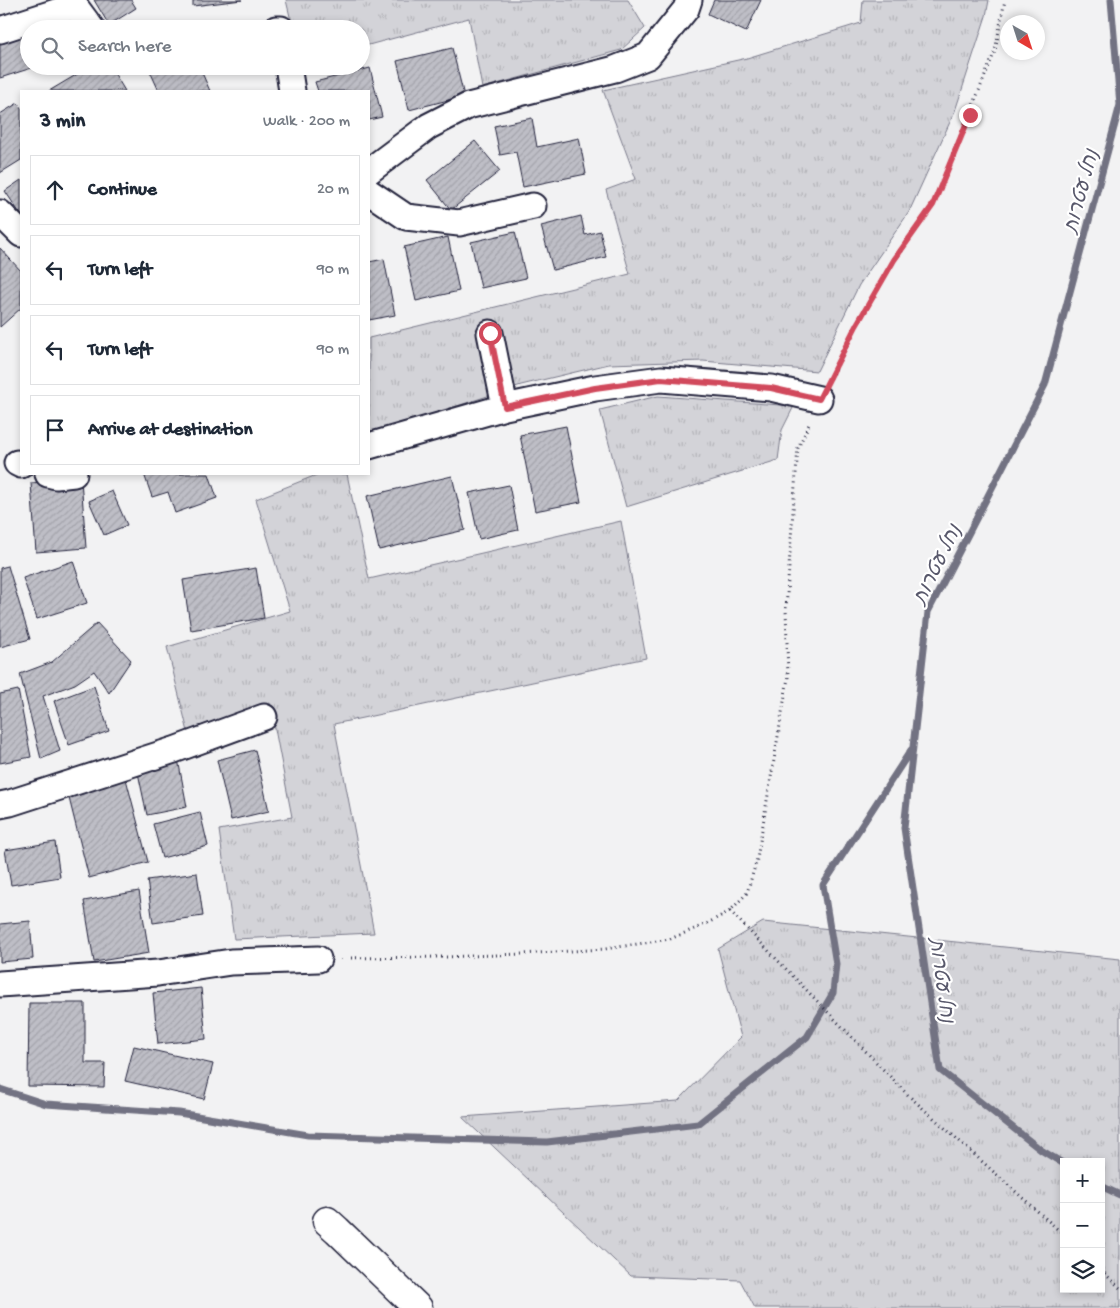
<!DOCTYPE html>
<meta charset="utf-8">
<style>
:root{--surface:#fff;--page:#f6f6f7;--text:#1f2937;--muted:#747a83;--line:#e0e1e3}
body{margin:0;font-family:"Gochi Hand","Playpen Sans Hebrew",sans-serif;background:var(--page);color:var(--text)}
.controls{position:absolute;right:15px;bottom:15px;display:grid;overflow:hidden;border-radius:0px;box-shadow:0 2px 8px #0003}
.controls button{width:45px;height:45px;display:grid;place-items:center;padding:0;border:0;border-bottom:1px solid var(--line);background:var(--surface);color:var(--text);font:25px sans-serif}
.compass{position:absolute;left:1000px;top:15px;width:45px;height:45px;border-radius:50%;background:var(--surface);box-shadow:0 2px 8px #0003;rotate:141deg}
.stop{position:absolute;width:15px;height:15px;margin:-11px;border:4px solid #d1495b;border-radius:50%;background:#fff}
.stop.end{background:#d1495b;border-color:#fff;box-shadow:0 1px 5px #0008}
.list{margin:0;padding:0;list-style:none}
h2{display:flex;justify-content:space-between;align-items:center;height:65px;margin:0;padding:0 20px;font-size:21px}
h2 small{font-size:16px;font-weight:400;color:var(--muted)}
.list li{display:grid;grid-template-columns:32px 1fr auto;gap:15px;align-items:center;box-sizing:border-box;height:70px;margin:0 10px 10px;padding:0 10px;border:1px solid var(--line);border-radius:0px}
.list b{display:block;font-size:19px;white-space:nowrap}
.list em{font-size:16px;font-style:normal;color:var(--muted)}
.icon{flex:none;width:28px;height:28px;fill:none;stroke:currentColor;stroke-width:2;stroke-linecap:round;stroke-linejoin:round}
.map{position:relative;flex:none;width:1120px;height:1308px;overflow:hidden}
.search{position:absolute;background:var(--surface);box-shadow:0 2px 8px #0003;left:20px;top:20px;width:350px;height:55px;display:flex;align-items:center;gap:12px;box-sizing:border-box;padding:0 18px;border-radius:28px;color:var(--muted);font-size:19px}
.panel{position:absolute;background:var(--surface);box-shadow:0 2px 8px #0003;left:20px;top:90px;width:350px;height:385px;border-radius:0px}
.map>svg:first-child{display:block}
</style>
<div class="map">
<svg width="1120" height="1308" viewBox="0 0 1120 1308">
<defs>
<pattern id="grass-tufts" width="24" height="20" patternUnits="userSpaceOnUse" patternTransform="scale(1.25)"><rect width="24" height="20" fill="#d3d3d8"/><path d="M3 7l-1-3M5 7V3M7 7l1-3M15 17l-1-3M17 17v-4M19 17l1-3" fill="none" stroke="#b5b5ba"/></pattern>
<pattern id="building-hatch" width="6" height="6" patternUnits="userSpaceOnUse" patternTransform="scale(1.25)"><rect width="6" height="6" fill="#bebec6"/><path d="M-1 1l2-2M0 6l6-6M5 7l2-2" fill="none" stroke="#a3a3ab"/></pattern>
</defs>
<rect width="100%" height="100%" fill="#f2f2f3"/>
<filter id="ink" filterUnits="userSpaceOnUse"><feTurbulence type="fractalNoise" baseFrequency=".02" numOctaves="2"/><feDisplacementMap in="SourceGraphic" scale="10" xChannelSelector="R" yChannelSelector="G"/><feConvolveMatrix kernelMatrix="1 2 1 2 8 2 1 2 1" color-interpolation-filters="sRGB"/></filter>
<g filter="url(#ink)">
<path fill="url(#grass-tufts)" stroke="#7a7a8a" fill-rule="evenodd" d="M286 0H628L645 28 621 50 482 88 469 18 361 47V29H293Z
M863 0H989L986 16 955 111 909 212 859 285 817 371 703 361 609 364 521 385 369 435V338L630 274 606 190 636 179 603 90 747 58 861 23Z
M658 396 794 406 782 430 778 460 626 507 600 410Z
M319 474H347L369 579 621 521 646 658 334 724 374 933 234 939 219 830 292 817 270 703 188 732 167 647 290 611 256 499Z
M763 922 1120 959V1308H755L740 1280 631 1276 462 1117 678 1101 741 1037 718 949ZM1064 1162H1101V1289H1064Z"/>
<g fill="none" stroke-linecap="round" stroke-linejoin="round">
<path stroke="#727282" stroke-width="7" d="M0 1089 46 1104 179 1113 308 1135 547 1142 698 1124 807 1037 833 993 836 964 823 885 911 750
M1064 1164 1041 1150 940 1070 904 828 928 612 1045 385 1120 105 1111 0
M1101 1186 1120 1195"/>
</g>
<path fill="url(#building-hatch)" stroke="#22223b" d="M94 0H131L136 8 109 25Z
M193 0H242L193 6Z
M714 0H761L746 32 708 14Z
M65 22 67 29H41Z
M29 32V66H38L0 78V41Z
M452 48 464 96 409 110 397 61Z
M91 66H110L125 91H49Z
M156 66H199L210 91H159L149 69Z
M370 68 382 117 369 120V91H318L315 82Z
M18 103 21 108V160L0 173V114Z
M532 118 537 147 579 138 586 174 523 187 516 152 500 155 494 126Z
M475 141 500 171 451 210 427 180Z
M21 180V215L5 191Z
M581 216 585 235 600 231 606 257 553 270 541 226Z
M515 232 526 278 481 288 471 242Z
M448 237 459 291 416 301 404 247Z
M0 248 21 271V308L0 327Z
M384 259 395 315 369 320V262Z
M566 426 581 502 535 511 520 435Z
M144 474H209L217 498 175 513 168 492 152 497Z
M452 476 465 530 379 550 367 496Z
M81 479 86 548 36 552 31 483Z
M509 485 518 530 479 539 469 493Z
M112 491 127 525 104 535 89 501Z
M73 561 87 603 37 619 23 578Z
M8 566 30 639 0 647V568Z
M256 568 264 618 191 630 183 580Z
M97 623 131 660 109 693 94 671 75 684 43 696 60 751 41 759 20 674 52 662Z
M94 686 109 731 69 745 54 701Z
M18 690 31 757 0 763V694Z
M255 750 269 811 231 820 217 760Z
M178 759 187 807 147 815 137 768Z
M126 779 148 862 89 878 68 794Z
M200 812 208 846 162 858 153 824Z
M55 842 60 877 11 885 5 850Z
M197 873 203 916 153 923 147 880Z
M139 891 149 953 94 962 84 901Z
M30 921 33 959 0 962V924Z
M201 988 206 1039 158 1044 153 993Z
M29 1003H85V1063H105L104 1087 28 1086Z
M134 1046 213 1064 204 1099 125 1081Z"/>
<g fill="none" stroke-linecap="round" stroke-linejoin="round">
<g stroke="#22223b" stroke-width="29">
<path id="minor" d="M276 29H281
M0 30 75 6 92 29
M288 66 292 91
M369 171 429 126 468 106 615 69 648 56 686 9 689 0
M369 192 406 217 459 223 533 206
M0 213 21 234
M490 333 505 407
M369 446 505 407 595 388 661 379 771 388 819 399
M17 463 21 465
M48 474 56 476 74 474
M0 805 10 803 174 750 264 717
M0 984 158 973 231 962 318 959"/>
</g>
<g stroke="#22223b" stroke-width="31">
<path id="major" d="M327 1221 337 1230 418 1308"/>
</g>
<path stroke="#22223b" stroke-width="3" stroke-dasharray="1 4" stroke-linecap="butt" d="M830 378 856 326 894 260 933 205 995 51 1005 0
M730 911 908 1095 1064 1235
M341 958 444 957 521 954 605 949 670 939 704 925 730 911 747 893 757 859 788 678 786 609 793 511 798 448 810 422
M1101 1270 1120 1288"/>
<use href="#minor" stroke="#fff" stroke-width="25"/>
<use href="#major" stroke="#fff" stroke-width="28"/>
</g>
</g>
<g fill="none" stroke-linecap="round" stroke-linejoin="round" filter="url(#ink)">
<path stroke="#d1495b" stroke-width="6" d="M490 333 505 407 595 388 661 379 771 388 819 399 856 326 894 260 933 205 970 115"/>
</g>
<g text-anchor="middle" stroke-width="4.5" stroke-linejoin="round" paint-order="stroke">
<g font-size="20" font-style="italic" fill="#58586b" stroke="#fff">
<text transform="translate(1080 191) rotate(-75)" y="7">נחל עטרות</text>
<text transform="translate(936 564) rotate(-64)" y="7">נחל עטרות</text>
<text transform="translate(943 980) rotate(82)" y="7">נחל עטרות</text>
</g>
</g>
</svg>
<div class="controls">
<button>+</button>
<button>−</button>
<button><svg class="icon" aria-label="layers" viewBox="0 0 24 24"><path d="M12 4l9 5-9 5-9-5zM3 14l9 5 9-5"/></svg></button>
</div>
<svg class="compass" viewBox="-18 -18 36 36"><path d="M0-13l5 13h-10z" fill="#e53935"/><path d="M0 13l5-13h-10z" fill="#747a83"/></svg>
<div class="stop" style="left:490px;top:333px"></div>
<div class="stop end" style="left:970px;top:115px"></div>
<div class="search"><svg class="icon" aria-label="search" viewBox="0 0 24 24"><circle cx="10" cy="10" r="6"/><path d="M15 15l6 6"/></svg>Search here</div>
<section class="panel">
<h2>3 min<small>Walk · 200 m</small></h2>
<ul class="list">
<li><svg class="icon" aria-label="ahead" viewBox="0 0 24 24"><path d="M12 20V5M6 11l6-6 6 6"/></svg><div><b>Continue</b></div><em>20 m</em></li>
<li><svg class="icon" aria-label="left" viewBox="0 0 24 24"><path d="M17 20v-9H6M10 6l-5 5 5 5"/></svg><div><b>Turn left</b></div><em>90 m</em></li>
<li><svg class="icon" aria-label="left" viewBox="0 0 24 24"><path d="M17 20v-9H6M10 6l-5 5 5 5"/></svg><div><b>Turn left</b></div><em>90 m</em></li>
<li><svg class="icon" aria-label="arrive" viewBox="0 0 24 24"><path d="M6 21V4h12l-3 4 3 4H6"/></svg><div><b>Arrive at destination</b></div></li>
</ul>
</section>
</div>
